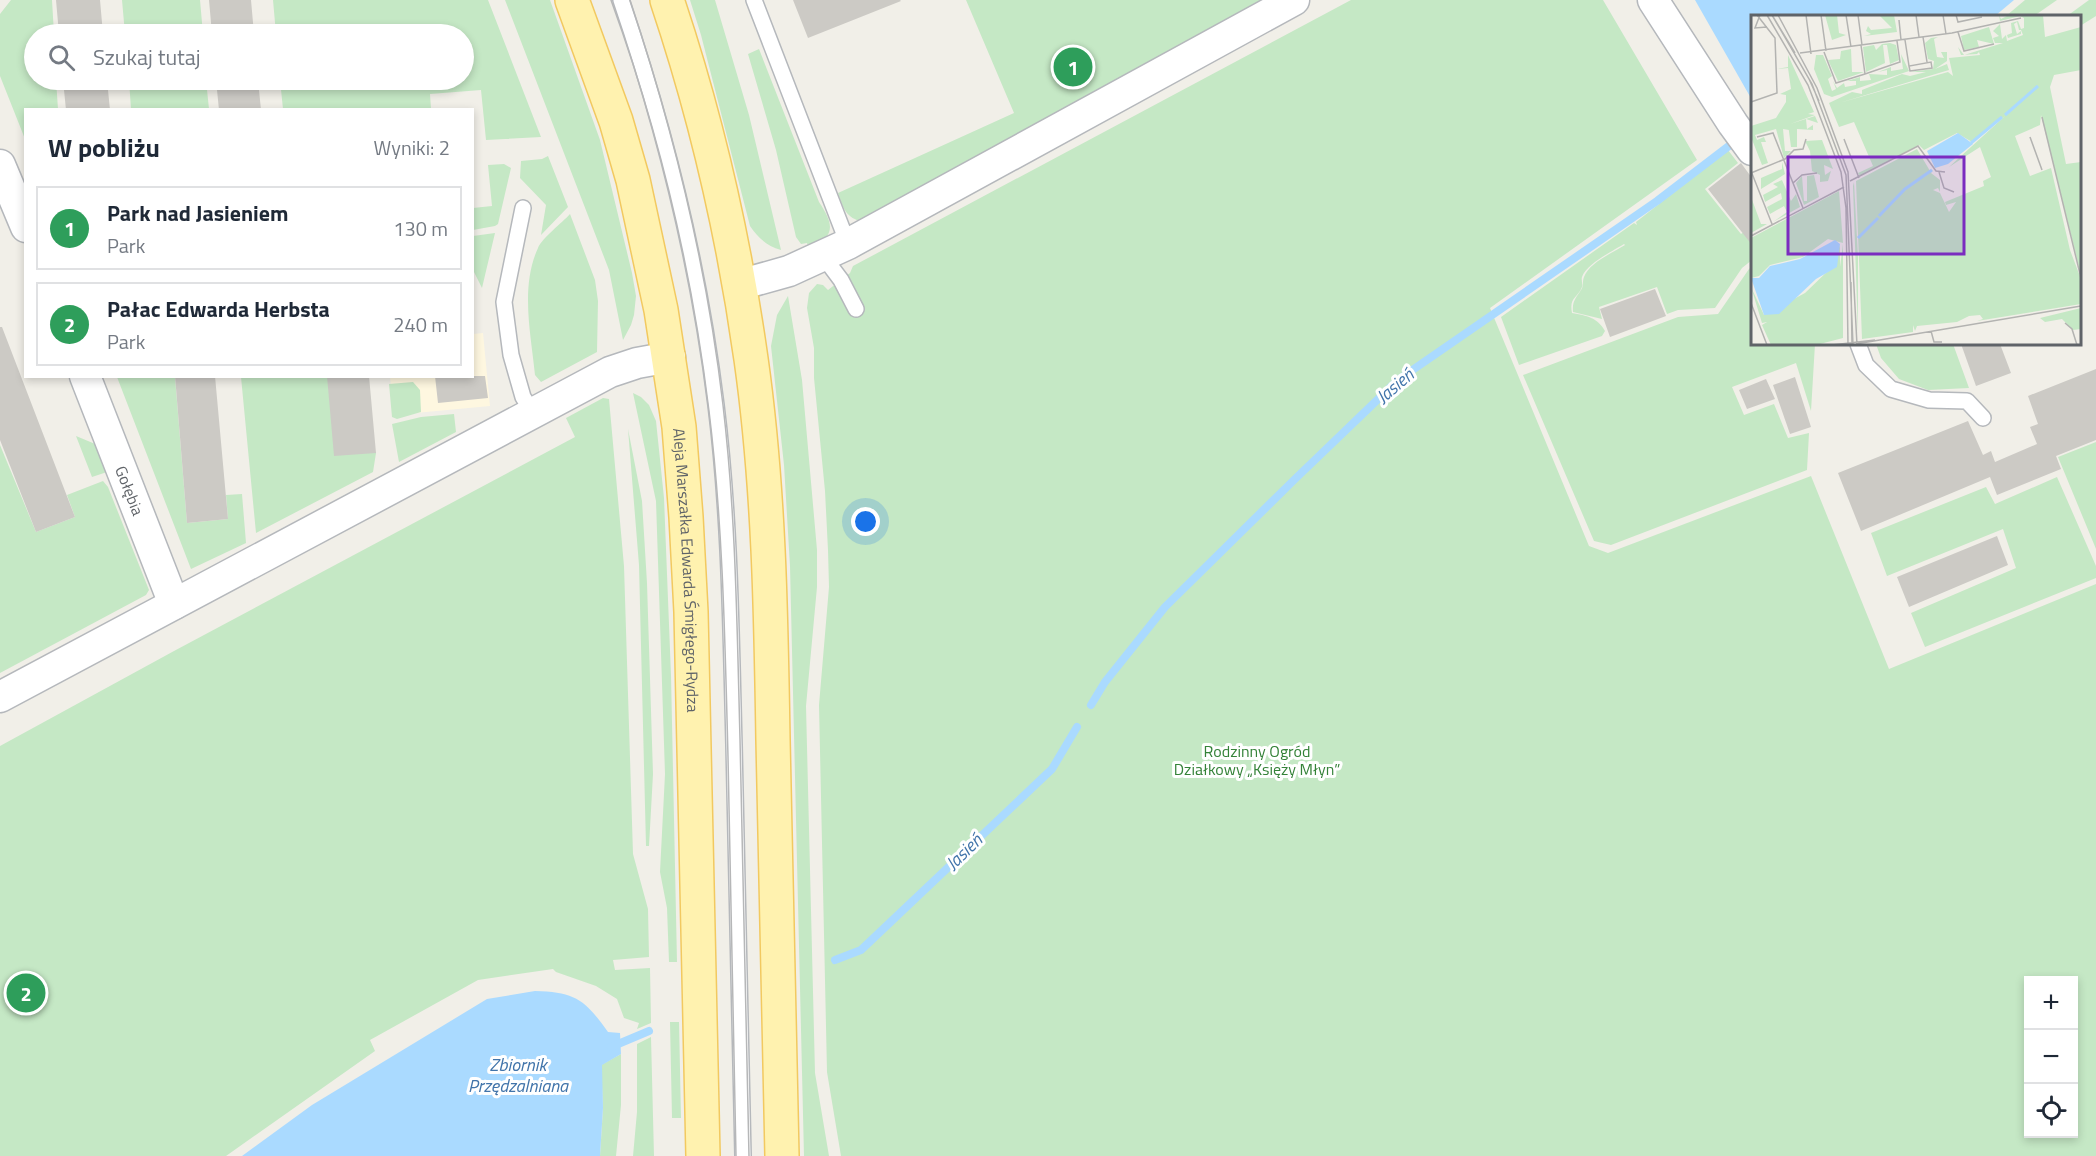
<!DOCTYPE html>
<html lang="pl">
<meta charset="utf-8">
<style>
:root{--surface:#fff;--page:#f6f6f7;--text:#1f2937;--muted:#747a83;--line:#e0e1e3;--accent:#0b8043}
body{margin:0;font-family:"Titillium Web",sans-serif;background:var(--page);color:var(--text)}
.controls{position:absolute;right:18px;bottom:18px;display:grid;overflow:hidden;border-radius:0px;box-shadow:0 3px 9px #0003}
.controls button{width:54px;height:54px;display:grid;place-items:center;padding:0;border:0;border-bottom:2px solid var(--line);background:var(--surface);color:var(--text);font:30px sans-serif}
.you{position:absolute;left:866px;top:522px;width:21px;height:21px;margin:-15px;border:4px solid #fff;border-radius:50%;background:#1a73e8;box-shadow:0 0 0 9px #1a73e833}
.badge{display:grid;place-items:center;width:39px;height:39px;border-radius:50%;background:var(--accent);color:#fff;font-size:20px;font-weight:700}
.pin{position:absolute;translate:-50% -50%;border:3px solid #fff;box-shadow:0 2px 6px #0006}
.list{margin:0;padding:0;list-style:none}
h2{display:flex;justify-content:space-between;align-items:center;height:78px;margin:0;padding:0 24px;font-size:26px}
h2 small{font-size:20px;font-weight:400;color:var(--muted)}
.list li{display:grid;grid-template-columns:39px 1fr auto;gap:18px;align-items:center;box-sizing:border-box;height:84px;margin:0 12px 12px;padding:0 12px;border:2px solid var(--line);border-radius:0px}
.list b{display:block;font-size:22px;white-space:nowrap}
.list p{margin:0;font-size:20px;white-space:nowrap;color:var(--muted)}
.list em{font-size:20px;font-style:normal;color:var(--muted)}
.icon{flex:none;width:33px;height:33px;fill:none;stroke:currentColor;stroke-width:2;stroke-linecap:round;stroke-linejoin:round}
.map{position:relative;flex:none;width:2096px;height:1156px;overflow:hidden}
.search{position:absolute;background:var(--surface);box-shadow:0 3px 9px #0003;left:24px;top:24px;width:450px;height:66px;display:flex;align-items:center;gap:15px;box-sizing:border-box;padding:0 21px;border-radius:33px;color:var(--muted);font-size:22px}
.panel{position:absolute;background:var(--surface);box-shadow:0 3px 9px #0003;left:24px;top:108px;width:450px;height:270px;border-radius:0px}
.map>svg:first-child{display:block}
</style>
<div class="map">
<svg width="2096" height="1156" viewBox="0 0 2096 1156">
<rect width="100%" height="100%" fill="#f1efe8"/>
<path fill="#fef7e0" d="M483 333 490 406 394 415 390 377 472 376 473 334Z"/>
<path fill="#c5e8c5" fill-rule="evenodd" d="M11 0H52L54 34H34V80H56L58 109 26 110 25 139 0 76V14Z
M122 0H200L203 34H125Z
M273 0H488L541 137 486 140 481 90 430 94 431 109H283L280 80H464V34H276Z
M505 0H550L600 140 632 273 636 296 634 315 631 325 623 340 609 270Z
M690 0H715L749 115 781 250C767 246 758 238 750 226L701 35Z
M966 0H1275L863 222C846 218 843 208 838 193L1014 113Z
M1351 0H1603L1697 160 1490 308 1589 546 1608 553 1811 476 1889 669 2096 584V1156H841L827 1072 819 705 829 587 828 550 825 491 814 378V348L807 308 809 293 817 284 823 285 828 290 850 273 853 266ZM2028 980H2074V1134H2028Z
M2025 0H2057L2034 16H2006Z
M2089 0H2096V16L2080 26V16H2067Z
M759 49 819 202C835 226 835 236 809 250L807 243 801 244 796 237 776 150 748 54Z
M129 80H206L209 109H131Z
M1728 150 1738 163 1705 189 1741 234 1752 226V260L1742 268 1715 308 1678 310 1667 314 1657 287 1599 307 1602 319 1573 312C1572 301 1576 298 1581 290 1584 286 1582 282 1584 277 1589 263 1612 253 1625 245L1624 244C1613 251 1586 264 1582 277 1581 280 1583 284 1582 287 1577 299 1569 297 1572 313 1587 316 1597 317 1605 331L1602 336 1519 365 1501 317 1634 223 1637 225 1636 222Z
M548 156 568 207 541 235 546 205 520 178 521 161 542 159Z
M504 164 511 168 498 224 495 226 473 230V208L492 206 488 165Z
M570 214 595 280 598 301 597 352 541 382 535 375C531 334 520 287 538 248 542 238 562 223 570 214Z
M495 233 482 288 473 270V236Z
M1752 266V344H1815L1811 411 1796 363 1732 387 1744 415 1774 404 1788 438 1809 433 1807 470 1611 545 1594 541 1523 375 1678 317 1718 314 1749 269Z
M788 296 802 380 817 550V587L806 706 815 1073 829 1156H804L790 566 784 465 771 346 777 315Z
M1876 344H1953L1969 388 1928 390 1899 379 1881 358Z
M117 377H175L187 523 228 519 226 495 242 494 246 543 191 569Z
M241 377H327L376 453 373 472 256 533Z
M413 382 420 390 421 412 397 419 392 417 389 384Z
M633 393 641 397 649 405 656 421 664 498 671 675 677 962H669L667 908 660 872 665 774 656 501Z
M603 398 609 399 624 566 633 854 648 909 649 957 613 960 615 970 650 968 651 1023 637 1029 639 1023 624 1018 617 999 596 986 556 972 553 969 478 980 370 1040 375 1051 226 1156H0V746L174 651 575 437 566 418Z
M454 414 456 432 399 462 392 424 421 417Z
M628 429 642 501 647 583 653 774 649 846H646L639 565Z
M76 436 100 446 110 471 92 477Z
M2096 442V549L2058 457Z
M0 445 36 532 75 517 67 495 103 481 108 487 149 590 146 595 0 673Z
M2057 477 2096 566V578L1925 647 1911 613 2016 568 2003 529 1887 576 1871 533 1986 487 1995 504Z
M670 1022H679L681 1118H672Z
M651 1037 654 1156H633L637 1112V1044Z
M621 1054V1105L616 1156H600L603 1108 601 1065Z"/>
<path fill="#aadaff" d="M1695 0H2014L1995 16H1752V100Z
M535 991C576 992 585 1000 608 1032L620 1033 621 1054 602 1065 603 1108 600 1156H242L312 1105 487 999Z"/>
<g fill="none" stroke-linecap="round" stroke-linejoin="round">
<path stroke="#aadaff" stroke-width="8" d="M1091 705 1105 682 1165 607 1294 480 1398 380 1657 201 1738 139
M835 960 861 950 1052 769 1077 727
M611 1047 649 1031"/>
</g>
<path fill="#cccac5" d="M56 0H100L103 34H59Z
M209 0H251L254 34H212Z
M793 0H900L901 1 808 38Z
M63 80H107L110 110H66Z
M216 80H258L261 110H219Z
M1741 163 1752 178V245L1708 189Z
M1655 289 1666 316 1610 337 1600 309Z
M0 327H2L75 517 36 532 0 440Z
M1961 344H2000L2011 373 1976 386Z
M2096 369V440L2056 456 2061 469 1997 495 1990 477 1861 531 1838 473 1968 421 1983 455 1991 451 1995 462 2037 444 2030 427 2038 424 2028 396Z
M175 376H215L228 519 187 523Z
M327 376H369L376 453 334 456Z
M435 376H485L488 398 438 403Z
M1795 377 1811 427 1790 434 1773 385Z
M1766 379 1775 399 1747 409 1739 390Z
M1997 536 2008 565 1909 607 1897 577Z"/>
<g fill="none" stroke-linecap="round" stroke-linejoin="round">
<g stroke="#b5b8bc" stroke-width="18">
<path id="lane" d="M621 0C666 132 699 267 716 405 730 518 731 632 734 745 737 882 740 1019 743 1156
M754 0 848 244
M523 208 504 302 511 355 523 397 533 413
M823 256 841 280 856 309
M1858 344 1866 365 1891 389 1929 400 1967 401 1983 418"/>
</g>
<g stroke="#b5b8bc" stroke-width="33">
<g id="street">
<path d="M1653 0 1733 124 1752 150"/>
<path d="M0 165 26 227"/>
<path d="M739 285 789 271 848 244 1294 0"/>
<path id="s1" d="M85 376 174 604"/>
<path d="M0 697 610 372 637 363 670 357"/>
</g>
</g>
<g stroke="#f2c960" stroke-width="36">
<g id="primary">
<path id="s2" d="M572 0 616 121 633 180 661 310 679 427 686 517 691 612 703 1156"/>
<path d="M667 0C706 116 734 238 751 359 769 486 771 613 773 740 776 878 779 1017 782 1156"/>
</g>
</g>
<use href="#lane" stroke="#fff" stroke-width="15"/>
<use href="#street" stroke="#fff" stroke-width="30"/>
<use href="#primary" stroke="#fff2af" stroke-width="33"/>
<path stroke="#b6b7b8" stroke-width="1.5" d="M611 0C659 132 692 271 709 411 723 525 725 641 728 757 730 890 733 1023 736 1156
M630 0C674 132 707 267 723 405 736 516 737 628 740 739 743 878 746 1017 749 1156"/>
</g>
<g text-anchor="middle" stroke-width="6" stroke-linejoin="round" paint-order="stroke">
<g font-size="16" fill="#5f6368" stroke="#fff">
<text dy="6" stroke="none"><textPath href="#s1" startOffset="123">Gołębia</textPath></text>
<text dy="6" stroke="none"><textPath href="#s2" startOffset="585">Aleja Marszałka Edwarda Śmigłego-Rydza</textPath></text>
</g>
<g font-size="16" fill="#348238" stroke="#fff">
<text x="1257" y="757">Rodzinny Ogród<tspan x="1257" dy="18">Działkowy „Księży Młyn”</tspan></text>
</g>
<g font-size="18" font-style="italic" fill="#4174aa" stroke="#fff">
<text transform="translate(1395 386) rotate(-40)" y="6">Jasień</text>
<text transform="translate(964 852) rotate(-44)" y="6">Jasień</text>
<text x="518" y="1071">Zbiornik<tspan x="518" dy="21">Przędzalniana</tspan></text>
</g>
</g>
<g transform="translate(1751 15)">
<rect width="330" height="330" fill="#f1efe8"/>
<path d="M74 0H86L88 18 95 20 81 25ZM128 0H143L146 17 113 21 120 19 115 16 117 11 120 15 141 13ZM248 0 250 4 258 0H292L294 22 330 12V55L303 60 299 72 315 149 330 147V260L290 100 289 110 264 121 279 161 300 153 319 235 330 264V289L226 306 232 304 229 300 218 301 206 307 166 311 164 316 162 310V317L111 324 105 166 166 134 179 156 162 169 182 155 180 158 189 165V177L187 173 182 175 189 178 198 197 205 187 195 190 194 187 233 171 232 166 240 162 229 132 198 152 254 101 221 127 206 118 173 135 168 130 109 161 107 158 122 151 103 107 88 112 78 88 101 77 111 79V75L151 59 159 61 175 57H159L182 54 183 46 177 44 174 28 180 23 187 22 183 24 186 42 193 43 190 37H196V46L184 54 196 49 198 55 88 88 197 57 202 61 198 43 229 40 228 37 226 39 210 40 207 32 213 40 252 28H244L242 23 248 21 242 16 249 9 251 24 255 20 256 26 272 20 270 15H268L266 7 263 9 266 19 270 16V19L257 23 256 20 261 18 260 8 267 6 270 14 273 13V3L269 1 249 6ZM238 12 243 29 226 25 228 32 213 35 210 21ZM139 28 145 30 148 45 139 49 136 30H132L134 48 115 57 112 32 123 30 125 35 131 29ZM100 34 101 57H113L87 66 77 45 89 44 90 36ZM150 39 158 56 81 82 73 79 63 54 65 40H72L81 61 77 64 81 76 85 74 82 66 86 73 93 68 94 72 105 70V66H96L109 62V66L120 65 118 59 136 60V55L127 57 140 52V56L152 54ZM37 40 63 97 57 99 64 100 39 109 64 101 67 108 55 104 56 114 62 110V115L46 114V132H40L37 109 38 115 32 114 34 136H40L33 143 25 114 4 120 6 125 13 122 15 127H10L17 148 11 150 0 122V111L25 103 35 87V80L29 79 40 74 37 53 26 54 37 52ZM71 125 82 154 73 150 74 160 80 156 77 166 69 167V160L61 156 59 136 54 126ZM31 147 34 159 10 174V163L31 154ZM63 160 68 182 53 190 45 168 51 161 53 186H56V161ZM31 165 40 186 45 179 49 192 22 207 36 197 33 191 19 199 16 192 31 184 30 178 14 187 12 180 27 172 22 169ZM103 167 107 242V319L102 171ZM88 176 92 228 77 224 52 242 19 250 8 261 0 263V223ZM0 182 10 209H16L0 218ZM92 229V323L65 330H20L11 310 16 307 11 308 0 272 13 300 54 278 82 251 89 230V252ZM330 293V314L322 315 311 304 294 307 289 303Z" fill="#c5e8c5"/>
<path d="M207 118 222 129 197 149 184 153 176 136ZM84 225 89 229 86 252 65 264 28 299 13 300 0 263H8L19 251 49 244Z" fill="#aadaff"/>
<path fill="none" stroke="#aadaff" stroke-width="3" d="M254 100 287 71M220 128 251 102M128 201 154 174 181 155M107 223 127 203"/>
<path fill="none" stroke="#b3b3b1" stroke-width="1.5" d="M9 0 4 13 16 12M16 0 57 70 90 157 95 193 97 330M21 0 44 38M21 0 61 69 95 160 102 330M27 0 66 73 97 157 106 330M55 0 60 39M70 0 75 36M95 0 100 32M107 0 111 30M165 0 168 22M192 0 195 19M205 0 207 7 231 2M148 5 150 25M207 17 213 36 243 29M172 22 176 47M154 25 158 51M110 30 114 59 149 47 146 26M73 37 85 68 114 59M49 38 201 18 270 3M180 47 181 53 159 56 158 51ZM0 58V80M58 64 68 86M0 87 26 78 24 23 6 0M291 102 330 263M6 122 22 118 52 193M279 122 291 155M93 124 108 163M0 156 21 209M188 157 193 173 203 177M0 158 34 144 43 135 52 134 55 124M99 166 167 131 185 156 194 157M42 168 51 160 66 158M0 221 93 172M100 267 101 330M0 288 16 330M314 308 321 314 326 330M180 316 183 327H191M105 329 330 291M81 330 124 325"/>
<path fill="#7b2cbf" fill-opacity="0.15" stroke="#7b2cbf" stroke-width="3" d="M37 142H213V239H37Z"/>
<rect width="330" height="330" fill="none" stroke="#5f6368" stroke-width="3"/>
</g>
</svg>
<div class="controls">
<button>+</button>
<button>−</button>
<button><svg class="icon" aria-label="locate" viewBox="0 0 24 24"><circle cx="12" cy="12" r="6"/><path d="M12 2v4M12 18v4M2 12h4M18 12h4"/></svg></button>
</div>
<div class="you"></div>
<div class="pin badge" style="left:1073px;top:67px;background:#2e9e5b">1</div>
<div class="pin badge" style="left:26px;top:993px;background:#2e9e5b">2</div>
<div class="search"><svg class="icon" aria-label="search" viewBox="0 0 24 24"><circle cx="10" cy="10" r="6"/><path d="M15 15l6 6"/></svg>Szukaj tutaj</div>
<section class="panel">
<h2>W pobliżu<small>Wyniki: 2</small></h2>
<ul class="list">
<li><span class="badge" style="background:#2e9e5b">1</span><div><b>Park nad Jasieniem</b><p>Park</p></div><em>130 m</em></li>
<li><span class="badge" style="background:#2e9e5b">2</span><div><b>Pałac Edwarda Herbsta</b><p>Park</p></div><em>240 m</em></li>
</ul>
</section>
</div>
